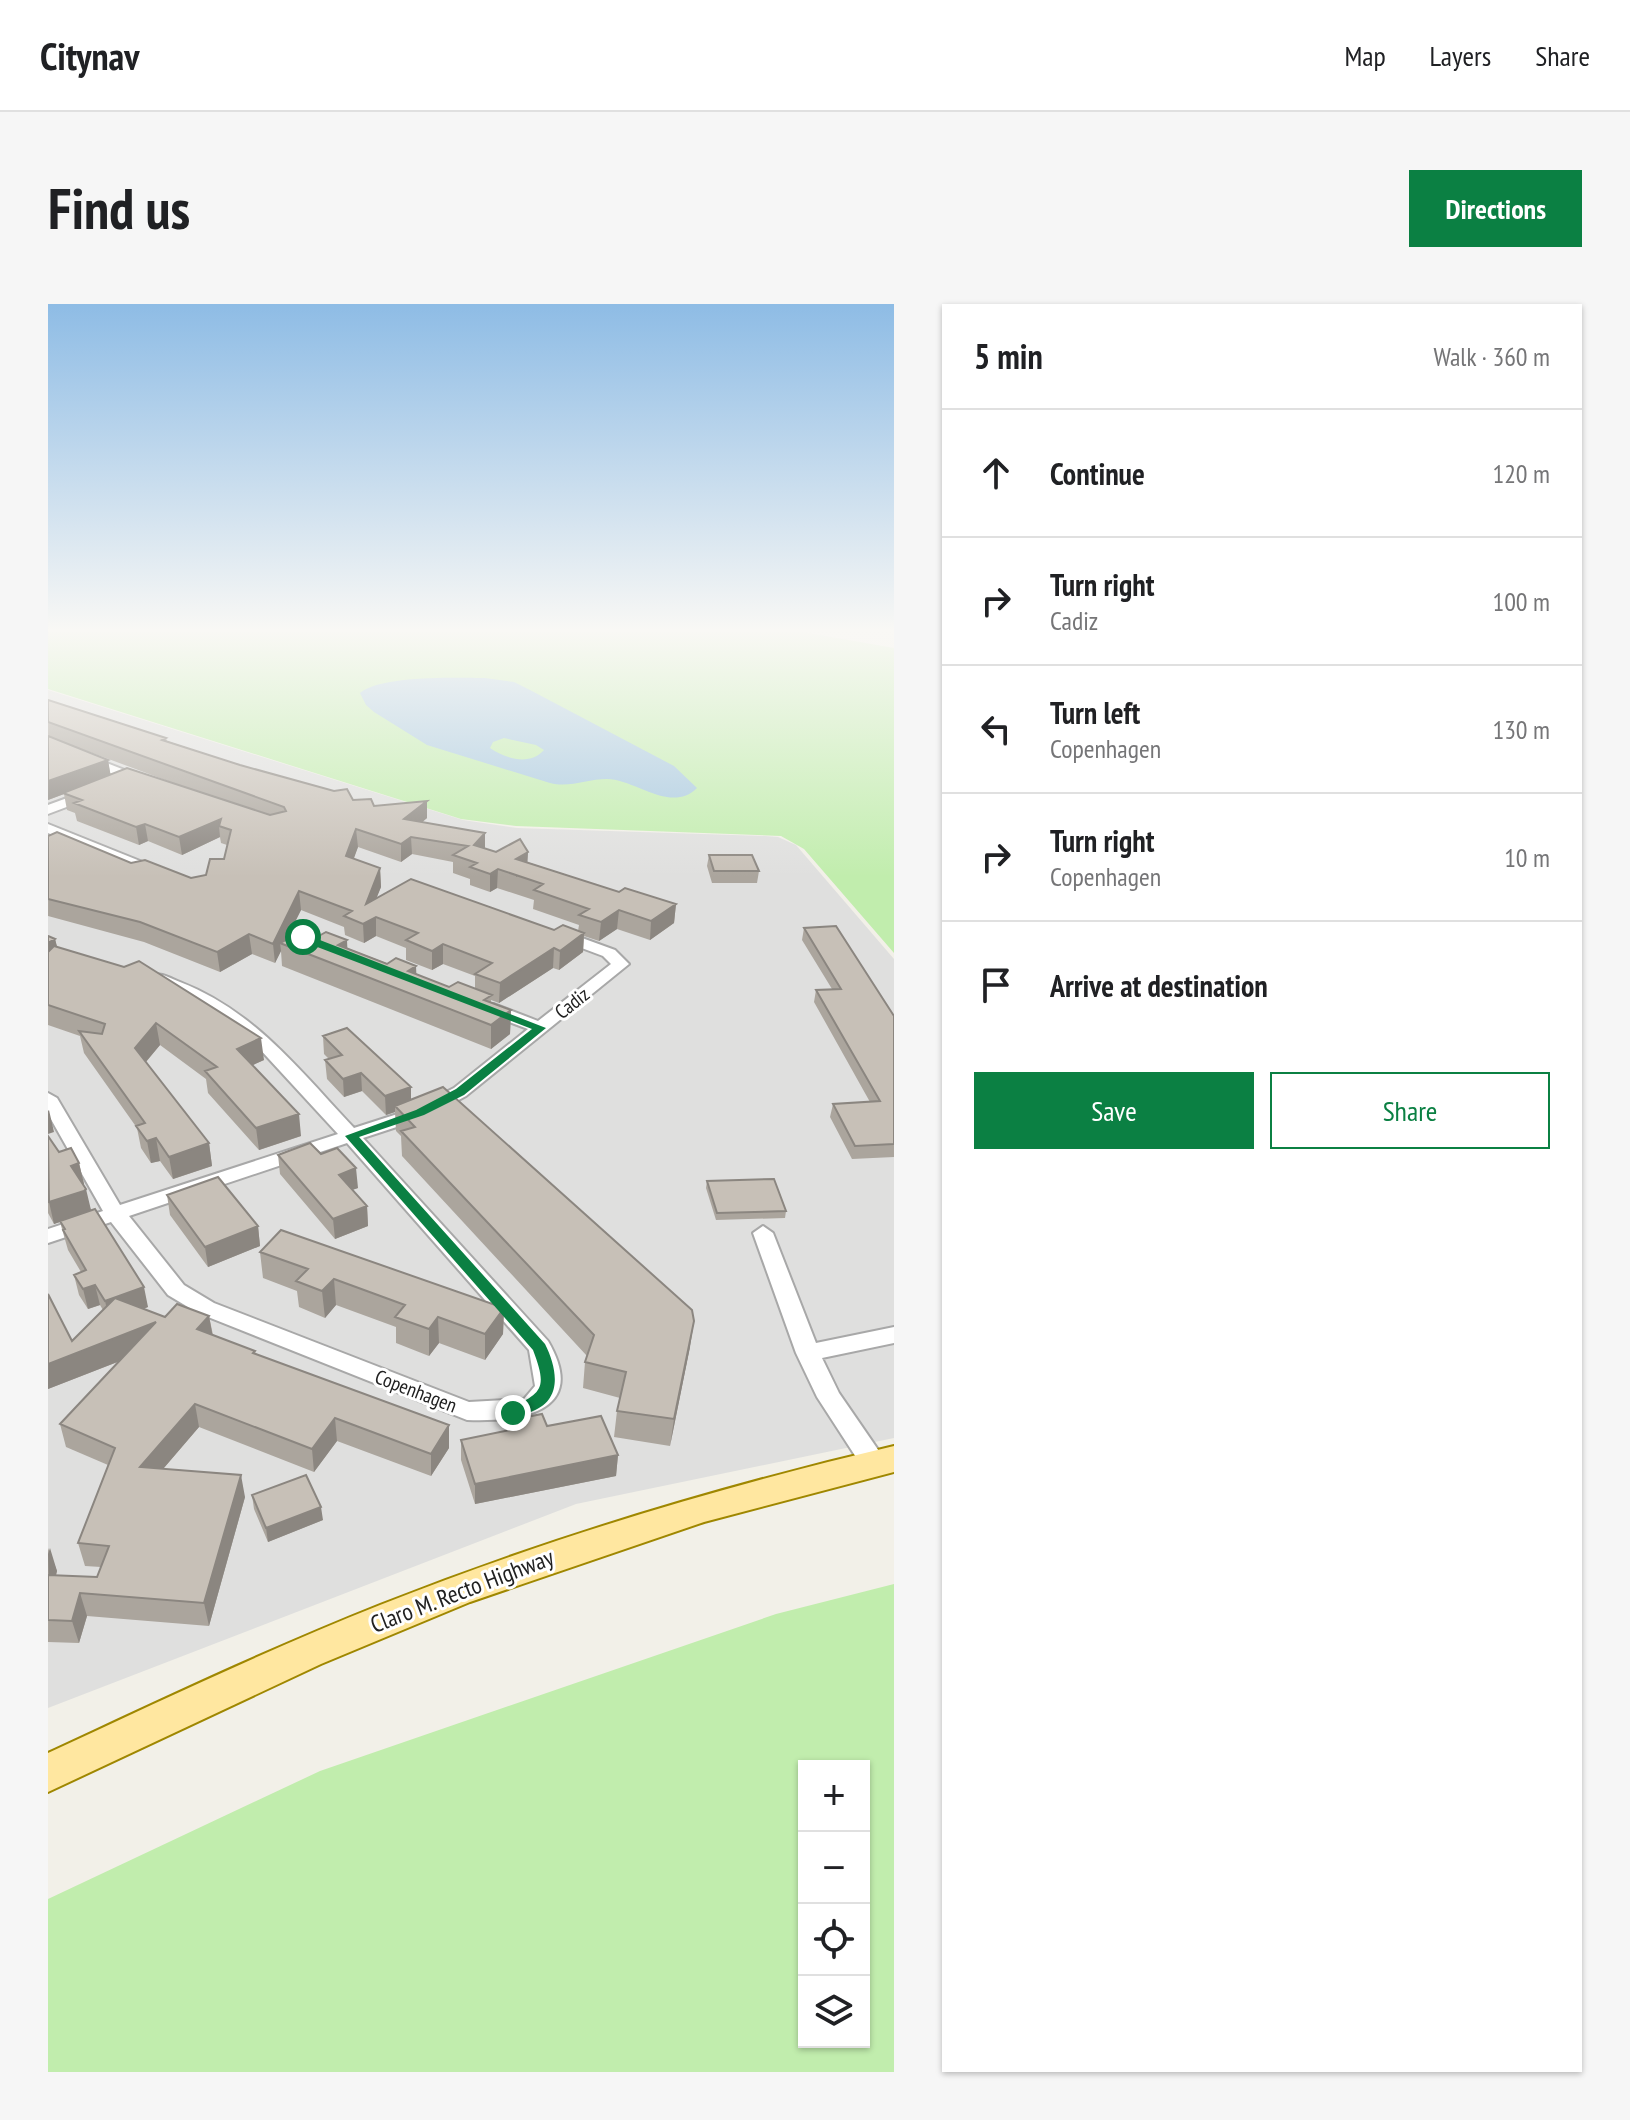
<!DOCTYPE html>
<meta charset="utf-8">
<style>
:root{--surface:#fff;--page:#f6f6f6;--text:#202124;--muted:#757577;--line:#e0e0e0;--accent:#0b8043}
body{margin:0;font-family:"PT Sans Narrow",sans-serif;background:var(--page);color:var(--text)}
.controls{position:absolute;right:24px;bottom:24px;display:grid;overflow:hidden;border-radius:0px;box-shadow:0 2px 6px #0004}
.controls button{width:72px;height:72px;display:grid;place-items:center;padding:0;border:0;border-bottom:2px solid var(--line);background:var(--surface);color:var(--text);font:40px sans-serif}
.stop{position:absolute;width:24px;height:24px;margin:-18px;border:6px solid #0b8043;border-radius:50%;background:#fff}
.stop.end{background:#0b8043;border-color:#fff;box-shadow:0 2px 8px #0008}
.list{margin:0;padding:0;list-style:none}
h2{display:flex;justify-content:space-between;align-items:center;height:104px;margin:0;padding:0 32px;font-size:34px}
h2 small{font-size:26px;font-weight:400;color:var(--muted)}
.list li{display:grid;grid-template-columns:52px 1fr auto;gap:24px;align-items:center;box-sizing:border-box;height:128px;padding:0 32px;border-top:2px solid var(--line)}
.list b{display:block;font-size:30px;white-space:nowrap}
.list p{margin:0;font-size:26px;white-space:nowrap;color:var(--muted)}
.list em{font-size:26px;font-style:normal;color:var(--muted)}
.actions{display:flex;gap:16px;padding:24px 32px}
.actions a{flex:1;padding:18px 0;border:2px solid var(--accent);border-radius:0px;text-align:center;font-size:28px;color:var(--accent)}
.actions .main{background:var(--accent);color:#fff}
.icon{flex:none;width:44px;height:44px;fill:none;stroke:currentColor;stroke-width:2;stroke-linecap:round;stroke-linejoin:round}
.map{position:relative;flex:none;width:846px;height:1768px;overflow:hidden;border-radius:0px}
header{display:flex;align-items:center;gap:48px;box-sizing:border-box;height:112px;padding:0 40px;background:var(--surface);border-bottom:2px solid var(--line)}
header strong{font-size:38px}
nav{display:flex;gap:44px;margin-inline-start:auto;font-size:28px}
.intro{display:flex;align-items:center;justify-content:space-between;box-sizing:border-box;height:192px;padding:0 48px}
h1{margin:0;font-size:56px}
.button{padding:20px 36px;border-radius:0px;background:var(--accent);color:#fff;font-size:28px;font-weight:700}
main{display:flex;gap:48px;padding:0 48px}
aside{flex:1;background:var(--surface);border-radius:0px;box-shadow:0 2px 6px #0004}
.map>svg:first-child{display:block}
</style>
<header>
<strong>Citynav</strong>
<nav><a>Map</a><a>Layers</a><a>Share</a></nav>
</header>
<div class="intro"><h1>Find us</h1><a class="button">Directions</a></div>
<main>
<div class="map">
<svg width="846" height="1768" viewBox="0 0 846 1768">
<rect width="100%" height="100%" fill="#f2f0e8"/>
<path fill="#dfdfde" d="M0 386 415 516 469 524 717 532 730 533 748 541 846 655V1134L528 1200 0 1404Z"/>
<path fill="#c1edad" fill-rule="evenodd" d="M0 325H738L846 344V649L756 545 733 532 468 522 413 515 0 385Z
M846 1280V1768H0V1595L272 1467 728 1310ZM756 1462H816V1738H756Z"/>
<path fill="#a7c9e0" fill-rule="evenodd" d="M437 374 466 378 482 386 626 462 649 484C623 510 587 475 559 475 539 475 522 484 502 479L379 441 326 408 318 401 312 389C334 371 409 374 437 374ZM456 434 488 441 496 446C482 462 458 455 442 444L445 438Z"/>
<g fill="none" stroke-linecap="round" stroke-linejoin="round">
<g stroke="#a8a8a8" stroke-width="4">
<path id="minor" d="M0 436 97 474 99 477 89 480 0 444Z
M41 486 47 490 45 493 0 510V501Z
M0 520 112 565 114 568 107 572 102 571 0 529Z
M512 626 567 646 581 660 418 792 379 813 315 834 500 1037C542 1109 471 1118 419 1116L150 1009 120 991 63 918 0 939V925L55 907 0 810V789L9 794 72 901 290 830 196 728 151 696 102 677V671C113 668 122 674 132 678 207 707 252 767 306 824L365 805 406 784 480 725 434 708 432 704 434 700H446L490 717 563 660 555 652 507 634 504 631ZM299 839 481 1046 487 1082 476 1095 421 1098 166 999 136 981 81 912Z
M715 922 725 929 768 1039 846 1023V1039L774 1054 791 1089 835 1153 839 1160 835 1167 826 1170 817 1167 769 1093 748 1049 705 929Z"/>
</g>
<g stroke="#9f8700" stroke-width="4">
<path id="major" d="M846 1142V1168L656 1218 422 1298 273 1360 0 1488V1449C110 1398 219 1346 332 1301 499 1235 671 1183 846 1142Z"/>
</g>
<use href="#minor" fill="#fff" fill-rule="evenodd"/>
<use href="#major" fill="#ffe7a0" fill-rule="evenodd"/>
</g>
<path fill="#aba59d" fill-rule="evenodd" d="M0 396 118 434 119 437 192 461 326 502 379 497V514L374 518 437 529V545L448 548H480L479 558 571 588 628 600 626 619 602 636 569 625 551 637 536 632 535 648 511 666 505 664 451 699 443 696V699L463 706 462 730 443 745 234 662 233 647 227 659 204 650 172 668 96 638 0 612V532L83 559 143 574 158 571 176 555 179 541 173 539 172 533 134 551 100 537 91 541 29 517 27 509 19 506 16 490 0 496ZM12 437 128 480 62 470 60 456ZM310 543 353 558 364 550 405 558V569L422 575V581L442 588 449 584 486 596 485 605 531 621 530 627 506 626 328 594 333 583 332 564 305 555ZM253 606 296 623 297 631 316 639 328 632 358 644V656L384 666 395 660 427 672V685L401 683 299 644 238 636Z
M661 551 711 567 709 579H664L659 562Z
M756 624 846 712V853L804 855 782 813 785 800 822 798 766 698 768 686 784 685 754 636Z
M0 632 7 635 9 643 216 756 204 761 253 832 211 846 160 789 158 775 112 741 98 758 161 839 164 862 125 875 112 857 103 859 93 844 89 824 36 749 32 732 0 721Z
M275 732 363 783V796L642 1043 622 1142 566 1133 569 1107 572 1094 535 1084 537 1058 539 1052 354 852 353 832 348 827 347 808 338 811 314 787 296 793 279 775 277 756 281 755 276 750Z
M0 832 11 848 31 859 36 880H35L43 907 100 1003 95 1005 117 1013 161 1012 165 1031 207 1047 208 1050 401 1144 383 1172 289 1137 266 1168 151 1123 115 1165 197 1193 161 1322 39 1312 31 1339 0 1338V1244L9 1267 8 1272 49 1273 53 1263 37 1262 30 1239 60 1161 18 1143 12 1120 72 1057 0 1085V990L24 1037 55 1006 52 1001 40 1005 31 991 26 971 33 968 20 946 12 918 6 920 0 909Z
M273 850 310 884 304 886 319 902 320 922 287 935 232 870 230 851Z
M659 877 738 907 737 914 668 916 658 884Z
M119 891 210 922 212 942 160 963 122 911Z
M212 948 456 1004 455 1030 437 1056 391 1039 381 1052 348 1039V1023L288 1001 277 1014 251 1003 249 987 215 974Z
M459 1117 499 1122 570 1151 568 1172 427 1200 413 1156V1136L458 1127Z
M204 1191 275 1216 220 1238 206 1205Z"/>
<path fill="#8b8680" d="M60 456 63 473 15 489 16 490 0 496V477Z
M379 497V514L357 533 356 515Z
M173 515 171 522 172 533 134 551 131 533Z
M97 520 100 537 91 541 88 523Z
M308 525 310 543 300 571 298 552Z
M437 529V547L426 559V541Z
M363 533 364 550 353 558V540Z
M480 548 479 566 468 573V555Z
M332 564 333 583 319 618 328 613V632L316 639 315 620 318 600Z
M450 565 449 584 442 588V570Z
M251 587 253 606 236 640 232 639 233 647 227 659 225 640Z
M628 600 626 619 602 636 603 617Z
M571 606 569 625 551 637 553 618Z
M536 629 535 648 511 666 512 647Z
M201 630 204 650 172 668 169 648Z
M7 635 12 654 0 661V639Z
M299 636 300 659 290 641Z
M395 640V660L384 666V647Z
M506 644 505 664 451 699 452 679Z
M368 662 369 685 360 667Z
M463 706 462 730 443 745V721Z
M108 719 112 741 91 766 87 744Z
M213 734 216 756 192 767 189 745Z
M313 769 314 787 296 793 295 775Z
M363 783V802H347V808L338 811 337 792Z
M1 806 6 828 0 830V807Z
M251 810 253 832 211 846 208 824Z
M108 834 112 857 103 859 99 837Z
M161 839 164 862 125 875 121 853Z
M31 859 36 880 28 883 23 862Z
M308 864 310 884 292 890 291 871Z
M38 885 43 906 41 908 6 920 1 898Z
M319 902 320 922 287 935 285 915Z
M210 922 212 942 160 963 157 943Z
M286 975 288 1001 277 1014 274 987Z
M47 981 52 1001 40 1005 35 985Z
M96 983 100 1003 62 1018 57 997Z
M456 1004 455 1030 437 1056V1030Z
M161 1012 165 1034 149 1025Z
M390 1013 391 1039 381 1052V1025Z
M646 1017 642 1043 622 1142 626 1115Z
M108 1018 113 1041 0 1085V1060Z
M147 1100 151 1123 97 1186 92 1163Z
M287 1114 289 1137 266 1168 264 1145Z
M401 1121V1144L383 1172V1150Z
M570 1151 568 1172 427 1200V1180Z
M193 1171 197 1193 161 1322 156 1299Z
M273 1203 275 1216 220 1238 218 1224Z
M2 1244 9 1267 1 1294 0 1250Z
M32 1289 39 1312 31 1339 24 1317Z"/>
<path fill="#c7c0b7" stroke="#8b8680" stroke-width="2" d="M0 396 118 434 114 436 192 461 286 487 299 485 305 496 323 495 326 502 379 497 356 515 437 529 426 541 448 548 472 535 480 548 468 555 571 588 577 584 628 600 603 617 571 606 553 618 531 611 541 605 486 586 495 580 450 565 442 570 422 563 429 559 405 551 420 542 363 533 353 540 308 525 298 552 332 564 318 600 363 575 506 626 515 621 536 629 512 647 506 644 452 679 427 670 444 659 395 640 384 647 358 636 370 629 328 613 315 620 296 612 304 607 251 587 225 640 201 630 169 648 92 618 0 595V532L9 528 83 559 97 556 143 574 158 571 162 555H176L183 526 171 522 173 515 131 533 97 520 88 523 26 499 34 496 15 489 79 464 222 511 238 507 236 503 0 418Z
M0 432 60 456 0 477Z
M661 551H704L711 567H666Z
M788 622 846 712V840L807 842 785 800 832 797 768 686 793 685 756 624Z
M254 627 269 633 278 628 299 636 290 641 339 660 348 654 368 662 360 667 401 683 410 678 444 691 436 696 463 706 443 721 232 639Z
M0 632 7 635 0 639Z
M6 642 76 663 91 657 213 734 189 745 251 810 208 824 157 767 169 763 108 719 87 744 161 839 121 853 108 834 99 837 88 822 97 819 31 727 54 730 57 720 0 701V648Z
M299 724 363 783 337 792 313 769 295 775 277 756 294 751 275 732Z
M395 783 644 1006 646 1017 626 1115 569 1107 578 1068 537 1058 546 1031 353 827 367 823 347 802Z
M0 832 11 848 23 844 31 859 23 862 38 885 36 887 1 898Z
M262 839 273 850 289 844 308 864 291 871 319 902 285 915 230 851Z
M170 873 210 922 157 943 119 891Z
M726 875 738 907 669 909 659 877Z
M47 905 96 983 57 997 47 981 35 985 26 971 38 966 15 926 17 925 12 917Z
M233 926 456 1004 437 1030 390 1013 381 1025 347 1013 357 1001 286 975 274 987 248 977 260 965 212 948Z
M0 990 24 1037 67 994 117 1013 129 1000 161 1012 149 1025 207 1047 205 1049 401 1121 383 1150 287 1114 264 1145 147 1100 92 1163 193 1171 156 1299 32 1289 24 1317 0 1316V1271L49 1273 61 1242 30 1239 67 1144 12 1120 108 1018 0 1060Z
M494 1110 499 1122 553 1112 570 1151 427 1180 413 1136 462 1126 459 1117Z
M258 1171 273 1203 218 1224 204 1191Z"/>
<linearGradient id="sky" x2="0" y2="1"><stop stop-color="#8ebce5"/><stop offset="0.57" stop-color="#f9f8f5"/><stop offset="1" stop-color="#f9f8f5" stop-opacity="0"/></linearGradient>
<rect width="846" height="573" fill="url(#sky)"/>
<path fill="#0b8043" d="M251 631H259L498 724 416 791 376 811 311 833 497 1040C509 1064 515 1095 485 1107 476 1111 469 1115 460 1113V1104C496 1090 499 1083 485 1046L297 832 368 806 408 785 484 725 251 636Z"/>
<g text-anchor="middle" stroke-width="6" stroke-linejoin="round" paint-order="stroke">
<g font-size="20" fill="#212121" stroke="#fff">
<text transform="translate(524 699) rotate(-38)" y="7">Cadiz</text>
<text transform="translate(368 1087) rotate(21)" y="7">Copenhagen</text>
</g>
<g font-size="24" fill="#212121" stroke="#fff">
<text transform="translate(414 1287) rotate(-21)" y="8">Claro M. Recto Highway</text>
</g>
</g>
</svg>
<div class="controls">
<button>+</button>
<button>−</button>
<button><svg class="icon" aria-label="locate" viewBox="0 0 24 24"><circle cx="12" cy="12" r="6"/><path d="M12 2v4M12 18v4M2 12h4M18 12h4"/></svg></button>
<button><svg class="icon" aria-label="layers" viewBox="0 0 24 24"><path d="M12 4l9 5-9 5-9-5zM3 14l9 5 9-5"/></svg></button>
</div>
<div class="stop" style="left:255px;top:633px"></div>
<div class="stop end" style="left:465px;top:1109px"></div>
</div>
<aside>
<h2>5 min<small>Walk · 360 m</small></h2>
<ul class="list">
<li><svg class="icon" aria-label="ahead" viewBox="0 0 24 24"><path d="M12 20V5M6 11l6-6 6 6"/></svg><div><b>Continue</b></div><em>120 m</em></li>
<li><svg class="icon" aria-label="right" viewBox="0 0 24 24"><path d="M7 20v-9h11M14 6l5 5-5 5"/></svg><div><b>Turn right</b><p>Cadiz</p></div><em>100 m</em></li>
<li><svg class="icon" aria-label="left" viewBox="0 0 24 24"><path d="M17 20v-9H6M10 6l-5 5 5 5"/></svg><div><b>Turn left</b><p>Copenhagen</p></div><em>130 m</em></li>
<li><svg class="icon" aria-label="right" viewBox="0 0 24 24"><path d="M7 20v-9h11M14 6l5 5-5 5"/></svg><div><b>Turn right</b><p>Copenhagen</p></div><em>10 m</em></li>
<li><svg class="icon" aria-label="arrive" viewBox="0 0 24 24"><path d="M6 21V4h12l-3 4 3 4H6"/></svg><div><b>Arrive at destination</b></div></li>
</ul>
<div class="actions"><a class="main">Save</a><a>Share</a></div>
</aside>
</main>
